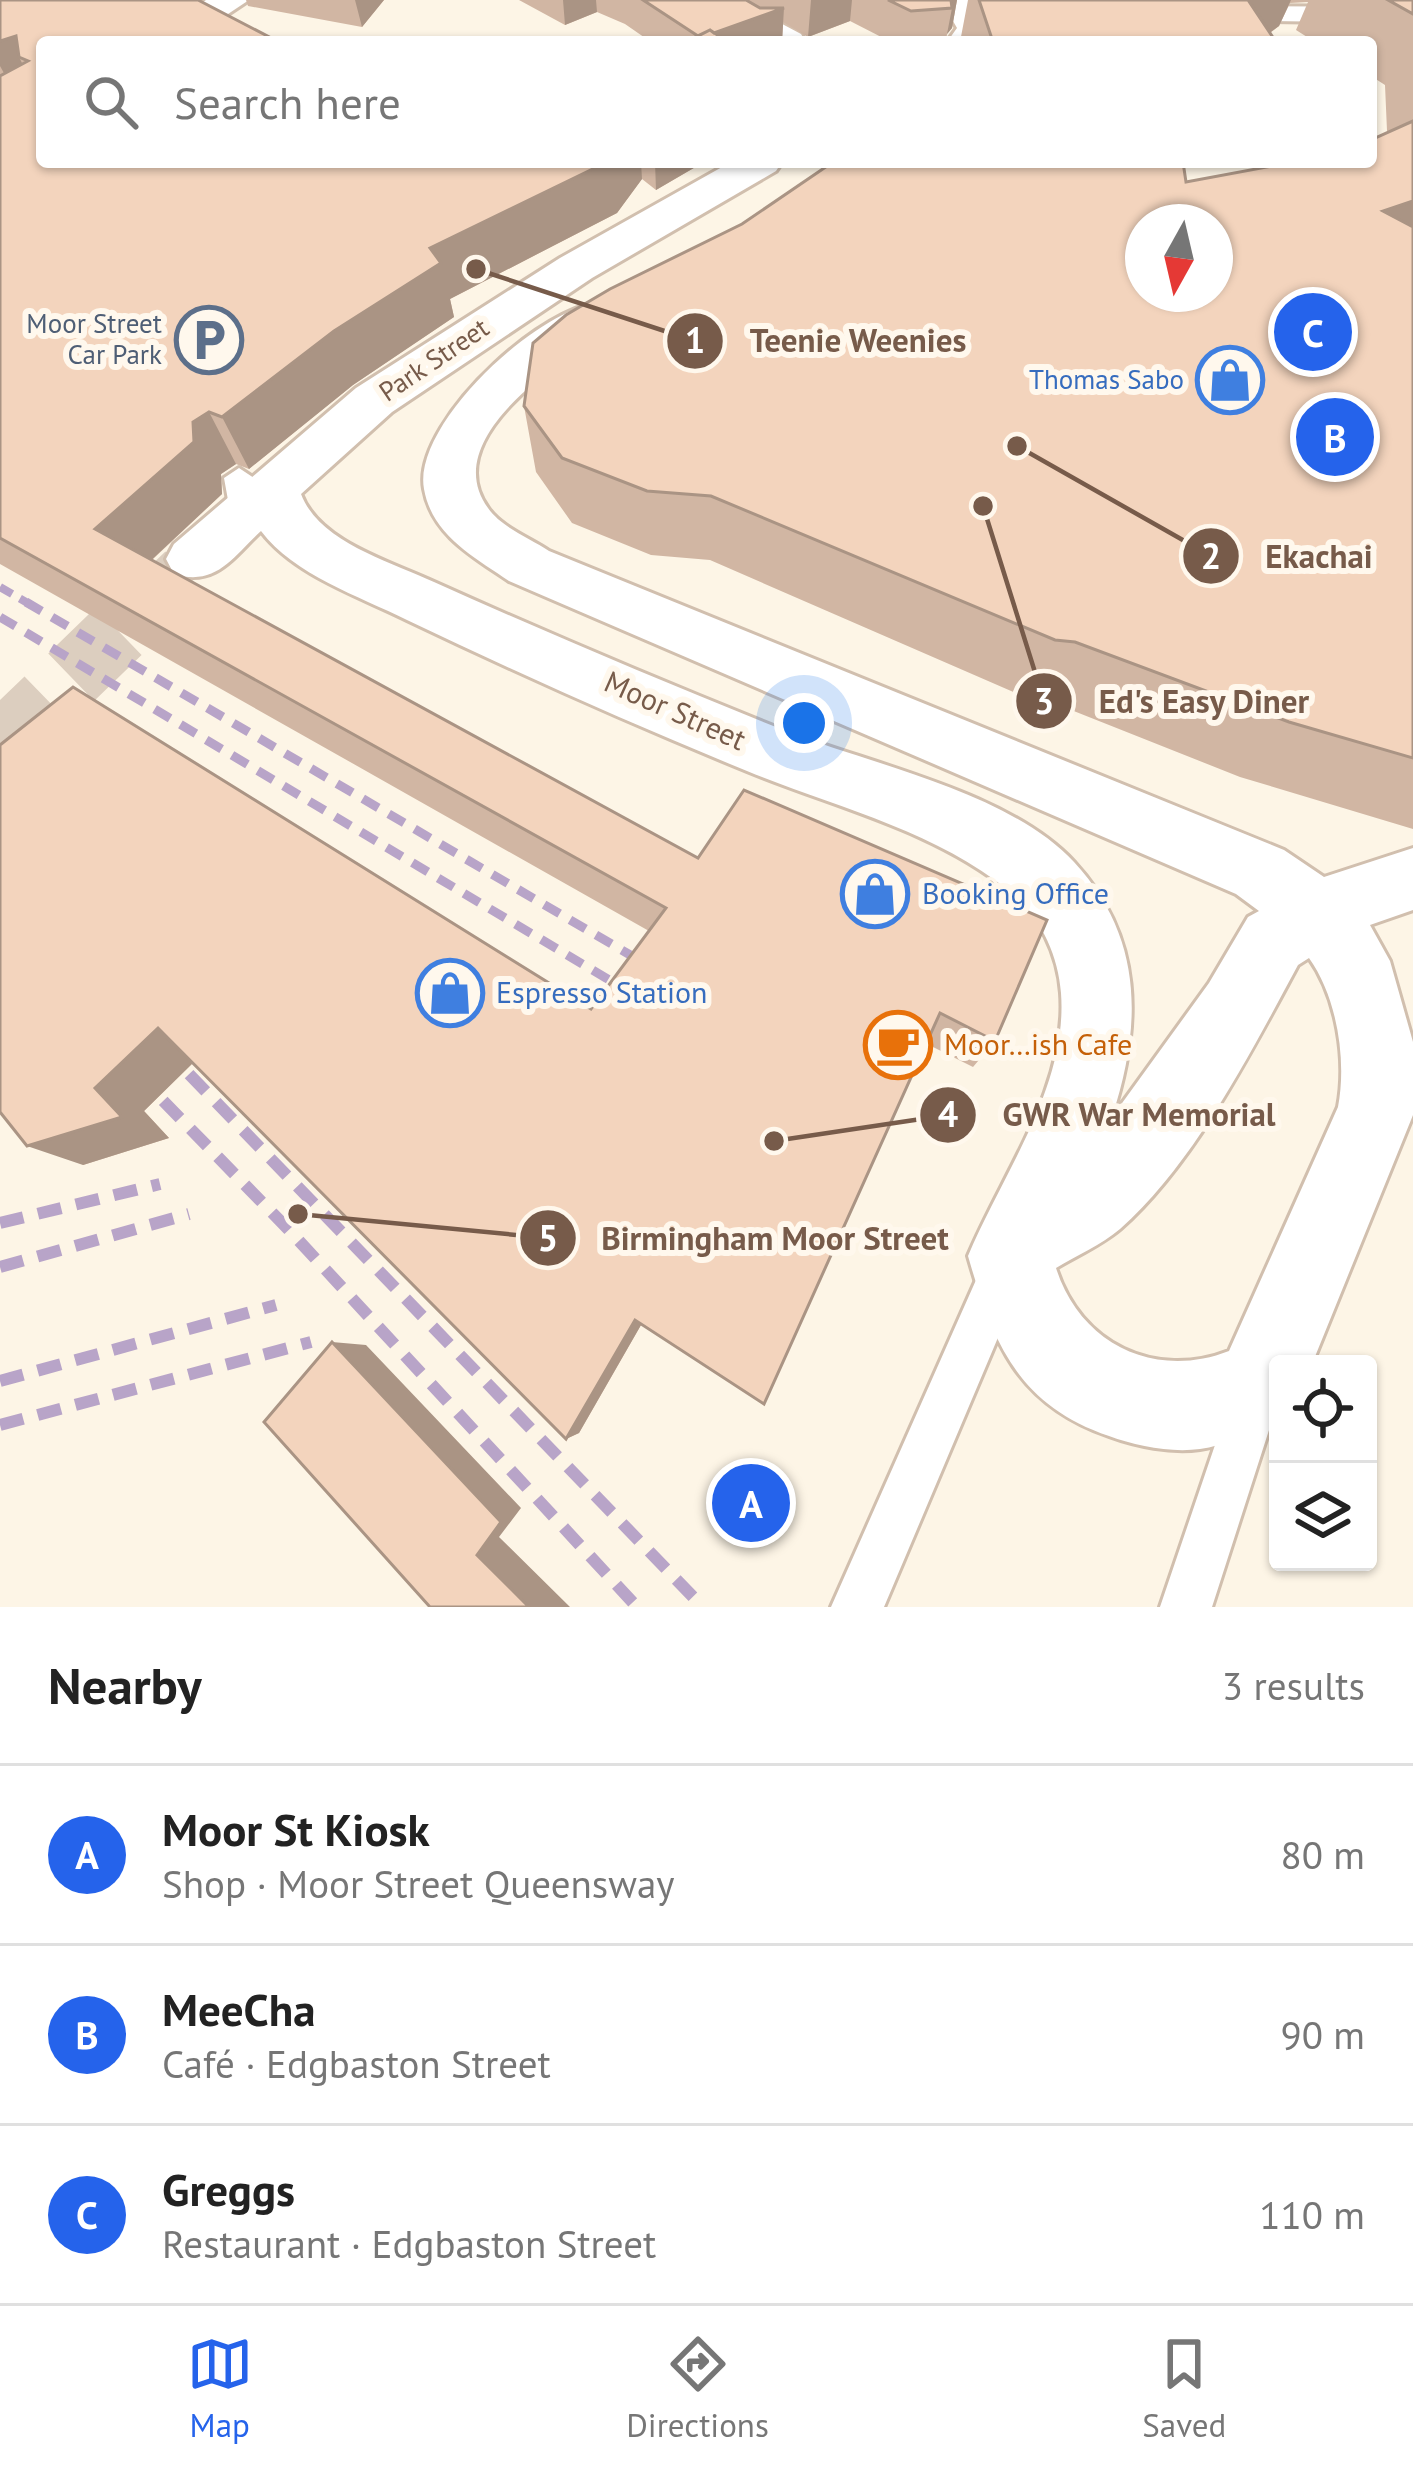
<!DOCTYPE html>
<meta charset="utf-8">
<style>
:root{--surface:#fff;--page:#f2f2f2;--text:#222;--muted:#767676;--line:#e0e0e0;--accent:#2563eb}
body{margin:0;font-family:"PT Sans",sans-serif;background:var(--page);color:var(--text)}
.controls{position:absolute;right:36px;bottom:36px;display:grid;overflow:hidden;border-radius:12px;box-shadow:0 3px 9px #0004}
.controls button{width:108px;height:108px;display:grid;place-items:center;padding:0;border:0;border-bottom:3px solid var(--line);background:var(--surface);color:var(--text);font:60px sans-serif}
.compass{position:absolute;left:1125px;top:204px;width:108px;height:108px;border-radius:50%;background:var(--surface);box-shadow:0 3px 9px #0004;rotate:188deg}
.you{position:absolute;left:804px;top:723px;width:42px;height:42px;margin:-30px;border:9px solid #fff;border-radius:50%;background:#1a73e8;box-shadow:0 0 0 18px #1a73e833}
.badge{display:grid;place-items:center;width:78px;height:78px;border-radius:50%;background:var(--accent);color:#fff;font-size:39px;font-weight:700}
.pin{position:absolute;translate:-50% -50%;border:6px solid #fff;box-shadow:0 3px 12px #0006}
.list{margin:0;padding:0;list-style:none}
h2{display:flex;justify-content:space-between;align-items:center;height:156px;margin:0;padding:0 48px;font-size:51px}
h2 small{font-size:39px;font-weight:400;color:var(--muted)}
.list li{display:grid;grid-template-columns:78px 1fr auto;gap:36px;align-items:center;box-sizing:border-box;height:180px;padding:0 48px;border-top:3px solid var(--line)}
.list b{display:block;font-size:45px;white-space:nowrap}
.list p{margin:0;font-size:39px;white-space:nowrap;color:var(--muted)}
.list em{font-size:39px;font-style:normal;color:var(--muted)}
.icon{flex:none;width:66px;height:66px;fill:none;stroke:currentColor;stroke-width:2;stroke-linecap:round;stroke-linejoin:round}
.map{position:relative;flex:none;width:1413px;height:1607px;overflow:hidden}
.search{position:absolute;background:var(--surface);box-shadow:0 3px 9px #0004;left:36px;right:36px;top:36px;height:132px;display:flex;align-items:center;gap:30px;box-sizing:border-box;padding:0 42px;border-radius:12px;color:var(--muted);font-size:45px}
.sheet{height:696px;background:var(--surface)}
nav{display:flex;justify-content:space-around;align-items:center;box-sizing:border-box;height:168px;border-top:3px solid var(--line);background:var(--surface);font-size:33px;color:var(--muted)}
nav a{display:grid;justify-items:center;gap:6px}
nav .on{color:var(--accent)}
.map>svg:first-child{display:block}
</style>
<div class="map">
<svg width="1413" height="1607" viewBox="0 0 1413 1607">
<rect width="100%" height="100%" fill="#fdf5e6"/>
<g fill="none" stroke-linecap="round" stroke-linejoin="round">
<path stroke="#dccebf" stroke-width="51" stroke-dasharray="51 26" stroke-linecap="butt" d="M146 605 183 570"/>
<path stroke="#dccebf" stroke-width="66" stroke-dasharray="66 33" stroke-linecap="butt" d="M0 746 149 602"/>
<g stroke="#d1bfae" stroke-width="6">
<path id="service" d="M239 468 254 478 258 514 254 522H232L224 478Z
M1004 1246 1020 1253 1027 1269 884 1607H831L988 1253Z
M1257 1368 1274 1375 1278 1402 1212 1607H1160L1233 1392 1240 1375Z"/>
</g>
<g stroke="#d1bfae" stroke-width="6">
<path id="pedestrian" d="M1216 6 1413 7V23L1206 20 1202 14 1206 8Z"/>
</g>
<g stroke="#d1bfae" stroke-width="6">
<path id="minor" d="M206 0H249L186 42H142Z
M731 162H782L776 171 592 278 392 412 301 494C319 542 391 562 434 582 550 634 668 684 786 731 873 765 1009 792 1074 862 1144 938 1142 1025 1112 1117L1209 983 1248 917 1259 911 1236 894 509 581C474 557 432 535 424 489 411 420 560 286 621 302L628 312 621 322C571 354 435 435 488 508 502 528 530 538 549 551L1284 850 1324 877 1413 848V910L1370 925 1390 961 1413 1042V1115L1312 1364H1278V1420C1254 1430 1226 1446 1200 1449 1171 1453 1136 1446 1109 1436 1018 1405 993 1343 968 1256 1002 1174 1068 1087 1061 993 1058 954 1040 916 1009 891 935 830 834 807 747 771 632 724 518 673 407 620 359 596 294 575 261 531 233 557 216 587 174 574L166 559 174 544 356 388 560 258ZM1309 958C1337 997 1347 1060 1338 1107L1229 1351C1155 1380 1080 1344 1056 1268 1076 1256 1101 1245 1120 1229 1194 1164 1252 1050 1298 965Z"/>
</g>
<g stroke="#d4bfac" stroke-width="6">
<path id="secondary" d="M693 0H737L801 34 806 42H761L699 7Z
M941 0H978L993 28 983 42H947L957 28Z"/>
</g>
<use href="#service" fill="#fff" fill-rule="evenodd"/>
<use href="#pedestrian" fill="#fff" fill-rule="evenodd"/>
<use href="#minor" fill="#fff" fill-rule="evenodd"/>
<use href="#secondary" fill="#fff" fill-rule="evenodd"/>
<path stroke="#b8a4c8" stroke-width="8" stroke-dasharray="14 9" stroke-linecap="butt" d="M0 587 31 605"/>
<path stroke="#b8a4c8" stroke-width="9" stroke-dasharray="18 12" stroke-linecap="butt" d="M26 602 632 956
M0 617 616 984"/>
<path stroke="#b8a4c8" stroke-width="12" stroke-dasharray="24 15" stroke-linecap="butt" d="M162 1046 697 1601
M136 1073 288 1229 637 1607
M0 1223 160 1184
M0 1267 189 1214
M0 1381 276 1305
M0 1425 311 1342"/>
</g>
<path fill="#d1b6a3" d="M0 0H198L42 162H704L656 190 642 179 617 213 450 299 454 317 353 385 249 469 236 464 221 474 222 494 152 560 995 1041 973 1067 927 1044 641 1325 579 1433 566 1439 193 1063 144 1111 169 1138 83 1165 0 745 591 1009 649 931 0 564Z
M246 0H384L362 27 248 6Z
M519 0H957L952 28 947 34 946 42H891L850 21 808 37 783 22 782 42H651L625 24 597 12 565 25Z
M968 0H1413V829L1240 777 1046 700 1027 698 710 560 651 555 572 523 536 472 524 406 1186 182 1371 162 1391 131H1387L1385 85 1371 76V42H1315L1296 30 1308 2 1290 3 1279 26 1270 33 1276 42H960Z"/>
<path fill="#aa9484" d="M355 0H384L362 27Z
M563 0H596L597 12 565 25Z
M811 0H852L850 21 808 37Z
M951 0H957L952 28 947 34 952 8H949Z
M1248 0H1291L1279 26 1257 42Z
M784 8 782 42H701V38Z
M16 36 28 61 19 57 36 91 18 98 0 66V41Z
M607 162H641L642 179 617 213 450 299 454 317 353 385 249 469 222 417 430 248Z
M655 162H704L656 190Z
M1413 201V254L1383 211Z
M209 412 236 464 221 474 222 494 131 579 95 529 193 422Z
M158 1028 201 1055 144 1111 169 1138 83 1165 27 1146 95 1088Z
M635 1320 641 1325 579 1433 566 1439Z
M332 1342 366 1345 521 1508 499 1537 570 1607H529L477 1555Z"/>
<path fill="#f3d4bd" stroke="#aa9484" stroke-width="3" fill-rule="evenodd" d="M0 0H198L279 42H42V162H607L430 248 441 263 334 331 222 417 209 412 193 422 194 442 95 529 698 858 744 790 1047 920 995 1041 940 1013 764 1404 635 1320 566 1439 158 1028 95 1088 122 1117 27 1146 0 1112V745L73 687 591 1009 666 908 0 538V76L28 61 19 57 16 36 0 41Z
M643 0H746L760 8H784L714 33 710 30 698 36Z
M888 0H951L952 8 911 11Z
M979 0H1248L1276 42H993Z
M1388 0H1413V14Z
M710 30 728 42H685Z
M1413 121V201L1383 211 1413 227V758L1289 722 1075 642 1055 640 711 496 647 491 562 458 524 406 533 343 566 315 610 289 742 224 833 162H1183L1186 182 1293 162H1371V140ZM1143 222H1215V294H1143Z
M332 1342 501 1522 477 1555 529 1607H430L264 1422Z"/>
<defs>
<g id="parking-ring" transform="scale(3.45)"><circle r="9.5" fill="#fff8ed" stroke="#5c6f8a" stroke-width="1.5"/><path d="M-3.5-5.5H1a3.5 3.5 0 0 1 0 7H-1V5.5H-3.5ZM-1-3.4V-.6H.8a1.4 1.4 0 0 0 0-2.8Z" fill="#5c6f8a"/></g>
<g id="shop-ring" transform="scale(3.45)"><circle r="9.5" fill="#fff8ed" stroke="#3f7fe0" stroke-width="1.5"/><path d="M-5-2.5h2.3a2.7 3.5 0 0 1 5.4 0H5L5.5 6h-11ZM-1.5-2.5h3a1.5 2.3 0 0 0-3 0Z" fill="#3f7fe0"/></g>
<g id="cafe-ring" transform="scale(3.45)"><circle r="9.5" fill="#fff8ed" stroke="#e8710a" stroke-width="1.5"/><path d="M-5.5-4.5H6V0H3Q3 3.5 0 3.5H-2.5Q-5.5 3.5-5.5 0ZM3-3.2v2h1.7v-2ZM-6 4.5H4V6H-6Z" fill="#e8710a"/></g>
</defs>
<g fill-rule="evenodd">
<use href="#parking-ring" x="209" y="340"/>
<use href="#shop-ring" x="1230" y="380"/>
<use href="#shop-ring" x="875" y="894"/>
<use href="#shop-ring" x="450" y="993"/>
<use href="#cafe-ring" x="898" y="1045"/>
</g>
<g text-anchor="middle" stroke-width="12" stroke-linejoin="round" paint-order="stroke">
<g font-size="27" fill="#4e5e75" stroke="#fff8ed" text-anchor="end">
<text x="162" y="333">Moor Street<tspan x="162" dy="31">Car Park</tspan></text>
</g>
<g font-size="27" fill="#775b4a" stroke="#fff8ed">
<text transform="translate(434 360) rotate(-34)" y="9">Park Street</text>
</g>
<g font-size="27" fill="#366cbe" stroke="#fff8ed" text-anchor="end">
<text x="1184" y="389">Thomas Sabo</text>
</g>
<g font-size="30" fill="#775b4a" stroke="#fff8ed">
<text transform="translate(675 711) rotate(24)" y="10">Moor Street</text>
</g>
<g font-size="30" fill="#366cbe" stroke="#fff8ed" text-anchor="start">
<text x="922" y="904">Booking Office</text>
<text x="496" y="1003">Espresso Station</text>
</g>
<g font-size="30" fill="#c56008" stroke="#fff8ed" text-anchor="start">
<text x="944" y="1055">Moor…ish Cafe</text>
</g>
</g>
<path fill="none" stroke="#775b4a" stroke-width="4.5" d="M476 269L695 341M1017 446L1211 556M983 506L1044 701M774 1141L948 1115M298 1214L548 1238"/>
<g fill="#775b4a" stroke="#fff8ed" stroke-width="4.5">
<circle cx="476" cy="269" r="12"/>
<circle cx="1017" cy="446" r="12"/>
<circle cx="983" cy="506" r="12"/>
<circle cx="774" cy="1141" r="12"/>
<circle cx="298" cy="1214" r="12"/>
<circle cx="695" cy="341" r="30"/>
<circle cx="1211" cy="556" r="30"/>
<circle cx="1044" cy="701" r="30"/>
<circle cx="948" cy="1115" r="30"/>
<circle cx="548" cy="1238" r="30"/>
</g>
<g font-size="36" text-anchor="middle" font-weight="bold" fill="#fff">
<text x="695" y="353">1</text>
<text x="1211" y="569">2</text>
<text x="1044" y="714">3</text>
<text x="948" y="1127">4</text>
<text x="548" y="1251">5</text>
</g>
<g font-size="33" text-anchor="middle" font-weight="bold" fill="#775b4a" stroke="#fff8ed" stroke-width="12" stroke-linejoin="round" paint-order="stroke">
<text x="858" y="352">Teenie Weenies</text>
<text x="1319" y="568">Ekachai</text>
<text x="1204" y="713">Ed's Easy Diner</text>
<text x="1139" y="1126">GWR War Memorial</text>
<text x="775" y="1250">Birmingham Moor Street</text>
</g>
</svg>
<div class="controls">
<button><svg class="icon" aria-label="locate" viewBox="0 0 24 24"><circle cx="12" cy="12" r="6"/><path d="M12 2v4M12 18v4M2 12h4M18 12h4"/></svg></button>
<button><svg class="icon" aria-label="layers" viewBox="0 0 24 24"><path d="M12 4l9 5-9 5-9-5zM3 14l9 5 9-5"/></svg></button>
</div>
<svg class="compass" viewBox="-18 -18 36 36"><path d="M0-13l5 13h-10z" fill="#e53935"/><path d="M0 13l5-13h-10z" fill="#767676"/></svg>
<div class="you"></div>
<div class="pin badge" style="left:751px;top:1503px">A</div>
<div class="pin badge" style="left:1335px;top:437px">B</div>
<div class="pin badge" style="left:1313px;top:332px">C</div>
<div class="search"><svg class="icon" aria-label="search" viewBox="0 0 24 24"><circle cx="10" cy="10" r="6"/><path d="M15 15l6 6"/></svg>Search here</div>
</div>
<section class="sheet">
<h2>Nearby<small>3 results</small></h2>
<ul class="list">
<li><span class="badge">A</span><div><b>Moor St Kiosk</b><p>Shop · Moor Street Queensway</p></div><em>80 m</em></li>
<li><span class="badge">B</span><div><b>MeeCha</b><p>Café · Edgbaston Street</p></div><em>90 m</em></li>
<li><span class="badge">C</span><div><b>Greggs</b><p>Restaurant · Edgbaston Street</p></div><em>110 m</em></li>
</ul>
</section>
<nav>
<a class="on"><svg class="icon" aria-label="map" viewBox="0 0 24 24"><path d="M3 6l6-2 6 2 6-2v14l-6 2-6-2-6 2zM9 4v14M15 6v14"/></svg>Map</a>
<a><svg class="icon" aria-label="directions" viewBox="0 0 24 24"><path d="M12 3l9 9-9 9-9-9zM9 14v-3h6M13 9l2 2-2 2"/></svg>Directions</a>
<a><svg class="icon" aria-label="saved" viewBox="0 0 24 24"><path d="M7 4h10v16l-5-4-5 4z"/></svg>Saved</a>
</nav>
